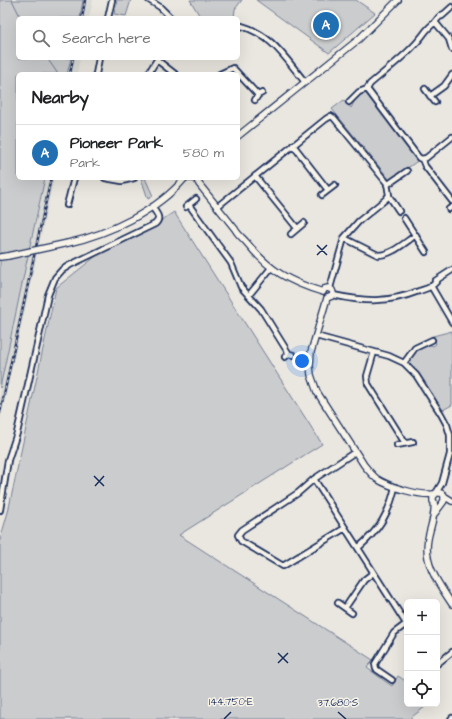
<!DOCTYPE html>
<meta charset="utf-8">
<style>
:root{--surface:#fff;--page:#f6f6f6;--text:#202124;--muted:#757577;--line:#e0e0e0;--accent:#1f6fb2}
body{margin:0;font-family:"Architects Daughter",sans-serif;background:var(--page);color:var(--text)}
.controls{position:absolute;right:12px;bottom:12px;display:grid;overflow:hidden;border-radius:6px;box-shadow:0 4px 16px #0002}
.controls button{width:36px;height:36px;display:grid;place-items:center;padding:0;border:0;border-bottom:1px solid var(--line);background:var(--surface);color:var(--text);font:20px sans-serif}
.you{position:absolute;left:302px;top:361px;width:14px;height:14px;margin:-10px;border:3px solid #fff;border-radius:50%;background:#1a73e8;box-shadow:0 0 0 6px #1a73e833}
.badge{display:grid;place-items:center;width:26px;height:26px;border-radius:50%;background:var(--accent);color:#fff;font-size:13px;font-weight:700}
.pin{position:absolute;translate:-50% -50%;border:2px solid #fff;box-shadow:0 1px 4px #0006}
.list{margin:0;padding:0;list-style:none}
h2{display:flex;justify-content:space-between;align-items:center;height:52px;margin:0;padding:0 16px;font-size:17px}
h2 small{font-size:13px;font-weight:400;color:var(--muted)}
.list li{display:grid;grid-template-columns:26px 1fr auto;gap:12px;align-items:center;box-sizing:border-box;height:56px;padding:0 16px;border-top:1px solid var(--line)}
.list b{display:block;font-size:15px;white-space:nowrap}
.list p{margin:0;font-size:13px;white-space:nowrap;color:var(--muted)}
.list em{font-size:13px;font-style:normal;color:var(--muted)}
.icon{flex:none;width:22px;height:22px;fill:none;stroke:currentColor;stroke-width:2;stroke-linecap:round;stroke-linejoin:round}
.map{position:relative;flex:none;width:452px;height:719px;overflow:hidden}
.search{position:absolute;background:var(--surface);box-shadow:0 4px 16px #0002;left:16px;top:16px;width:224px;height:44px;display:flex;align-items:center;gap:10px;box-sizing:border-box;padding:0 14px;border-radius:6px;color:var(--muted);font-size:15px}
.panel{position:absolute;background:var(--surface);box-shadow:0 4px 16px #0002;left:16px;top:72px;width:224px;height:108px;border-radius:6px}
.map>svg:first-child{display:block}
</style>
<div class="map">
<svg width="452" height="719" viewBox="0 0 452 719">
<rect width="100%" height="100%" fill="#eae7e0"/>
<filter id="ink" filterUnits="userSpaceOnUse"><feTurbulence type="fractalNoise" baseFrequency=".025" numOctaves="2"/><feDisplacementMap in="SourceGraphic" scale="8" xChannelSelector="R" yChannelSelector="G"/><feConvolveMatrix kernelMatrix="1 2 1 2 8 2 1 2 1" color-interpolation-filters="sRGB"/></filter>
<g filter="url(#ink)">
<path fill="#dadad6" d="M83 0H93L89 18H79Z
M71 58H80L77 74H67Z
M45 178H54L0 421V388Z"/>
<path fill="#cbcccd" stroke="#737e96" d="M0 0H83L80 18H18V58H71L67 74H18V178H45L29 250 0 256Z
M117 0H131L126 16 114 14Z
M190 0H242L235 9 234 18H201Z
M256 0H356L375 13 329 53Z
M362 92H366L419 160 390 180 332 109 344 100 351 108 356 98Z
M141 178H145L153 196 148 199Z
M174 212 322 444 179 535 373 660 367 668C376 674 384 681 392 686L398 676 407 682V704H429L409 719H0V540L8 512 56 288 106 248 142 233Z
M29 253 27 260 0 388V259Z
M452 331V405L441 411 426 387 408 363 416 349 426 343 433 346 436 344 433 336Z"/>
<g fill="none" stroke-linecap="round" stroke-linejoin="round">
<path stroke="#6d7892" stroke-width="1" d="M12 0 21 18
M47 58 58 74"/>
<g stroke="#1b2f5e" stroke-width="8">
<path id="minor" d="M149 0 160 7 171 18
M444 14C438 16 438 19 435 22 431 26 430 26 426 31 411 52 390 67 370 84L367 89 419 158 422 159 426 158 452 137
M442 16 452 7
M108 18 112 0
M435 22 449 39 452 49
M238 25C271 33 285 58 305 82
M157 60 175 74
M96 74 99 58
M148 74 158 58
M220 74 233 68 258 95
M425 89 435 102
M430 96 444 86 452 75
M255 100 258 95 262 93
M349 102 359 92 367 89
M293 145 328 190
M422 159 425 166 452 201
M255 176 297 228
M105 178 122 181 134 178
M387 185 407 171
M322 195 335 185
M389 196 399 211
M67 205 74 178
M189 205 231 263 241 287 261 309 289 354
M218 206 326 119 331 116 334 118 387 183 389 195 386 199 359 221 344 238 330 288
M186 207 196 199
M449 209 452 207
M404 218 426 252
M291 234 304 223
M344 238 378 255C392 255 404 243 416 235
M435 281 452 270
M431 286 452 322
M249 295 271 268
M333 295C365 302 388 303 419 291 428 288 431 288 437 281
M316 336 389 356 404 363 416 375 441 414 447 425 450 435V454L442 483 436 493
M374 352 367 376 368 384 405 443
M285 357 289 354 293 355
M404 363 415 348 432 340
M397 445 413 442
M355 452 314 479 407 625
M314 479 298 493 242 530 238 535 241 541 283 566 345 528
M0 510 8 460 17 433 41 327 48 295 55 278 62 270 70 265 155 224C162 218 156 213 152 207
M358 548C379 530 389 514 395 487
M338 603 352 613
M345 608 364 580 373 573
M437 664 452 652
M392 680 376 669 375 664 394 633 406 624
M451 719 452 718"/>
</g>
<g stroke="#1b2f5e" stroke-width="8">
<path id="tertiary" d="M238 136 359 39 398 0
M190 178H194
M196 178 199 184 235 229C238 235 243 238 247 243 269 270 289 282 323 292
M68 243C109 234 157 211 185 178
M0 257 8 256
M323 292 324 289 328 288 332 290 333 293 332 296 327 298
M327 298 311 352 310 366 311 375 317 392 364 465C368 470 372 475 377 479 390 487 419 496 434 494
M444 496 452 501
M433 501V497L436 493H441L444 495V501L435 513
M434 502C436 515 430 527 428 539 423 564 439 584 452 604"/>
</g>
<use href="#minor" stroke="#f7f3e8" stroke-width="4.5"/>
<use href="#tertiary" stroke="#f7f3e8" stroke-width="5.5"/>
<g stroke="#1b2f5e" stroke-width="2.5">
<path id="rail" d="M82 18 85 0
M70 74 73 58
M0 413 51 178"/>
</g>
<use href="#rail" stroke="#f7f3e8" stroke-width="1" stroke-dasharray="3" stroke-linecap="butt"/>
<g stroke="#1b2f5e" stroke-width="8" stroke-linecap="butt">
<path id="tertiary-bridge" d="M8 256 68 243"/>
</g>
<use href="#tertiary-bridge" stroke="#f7f3e8" stroke-width="5.5"/>
</g>
</g>
<path fill="none" stroke="#1b2f5e" stroke-width="1.5" d="M317 245 327 255M317 255 327 245M94 476 104 486M95 486 104 476M278 653 288 663M278 663 288 653M338 712 346 719M224 719 231 712"/>
<g font-size="10" text-anchor="middle" fill="#1b2f5e" stroke="#f7f3e8" stroke-width="3" stroke-linejoin="round" paint-order="stroke">
<text x="231" y="705">144.750°E</text>
<text x="338" y="706">37.680°S</text>
</g>
</svg>
<div class="controls">
<button>+</button>
<button>−</button>
<button><svg class="icon" aria-label="locate" viewBox="0 0 24 24"><circle cx="12" cy="12" r="6"/><path d="M12 2v4M12 18v4M2 12h4M18 12h4"/></svg></button>
</div>
<div class="you"></div>
<div class="pin badge" style="left:326px;top:25px">A</div>
<div class="search"><svg class="icon" aria-label="search" viewBox="0 0 24 24"><circle cx="10" cy="10" r="6"/><path d="M15 15l6 6"/></svg>Search here</div>
<section class="panel">
<h2>Nearby<small></small></h2>
<ul class="list">
<li><span class="badge">A</span><div><b>Pioneer Park</b><p>Park</p></div><em>580 m</em></li>
</ul>
</section>
</div>
